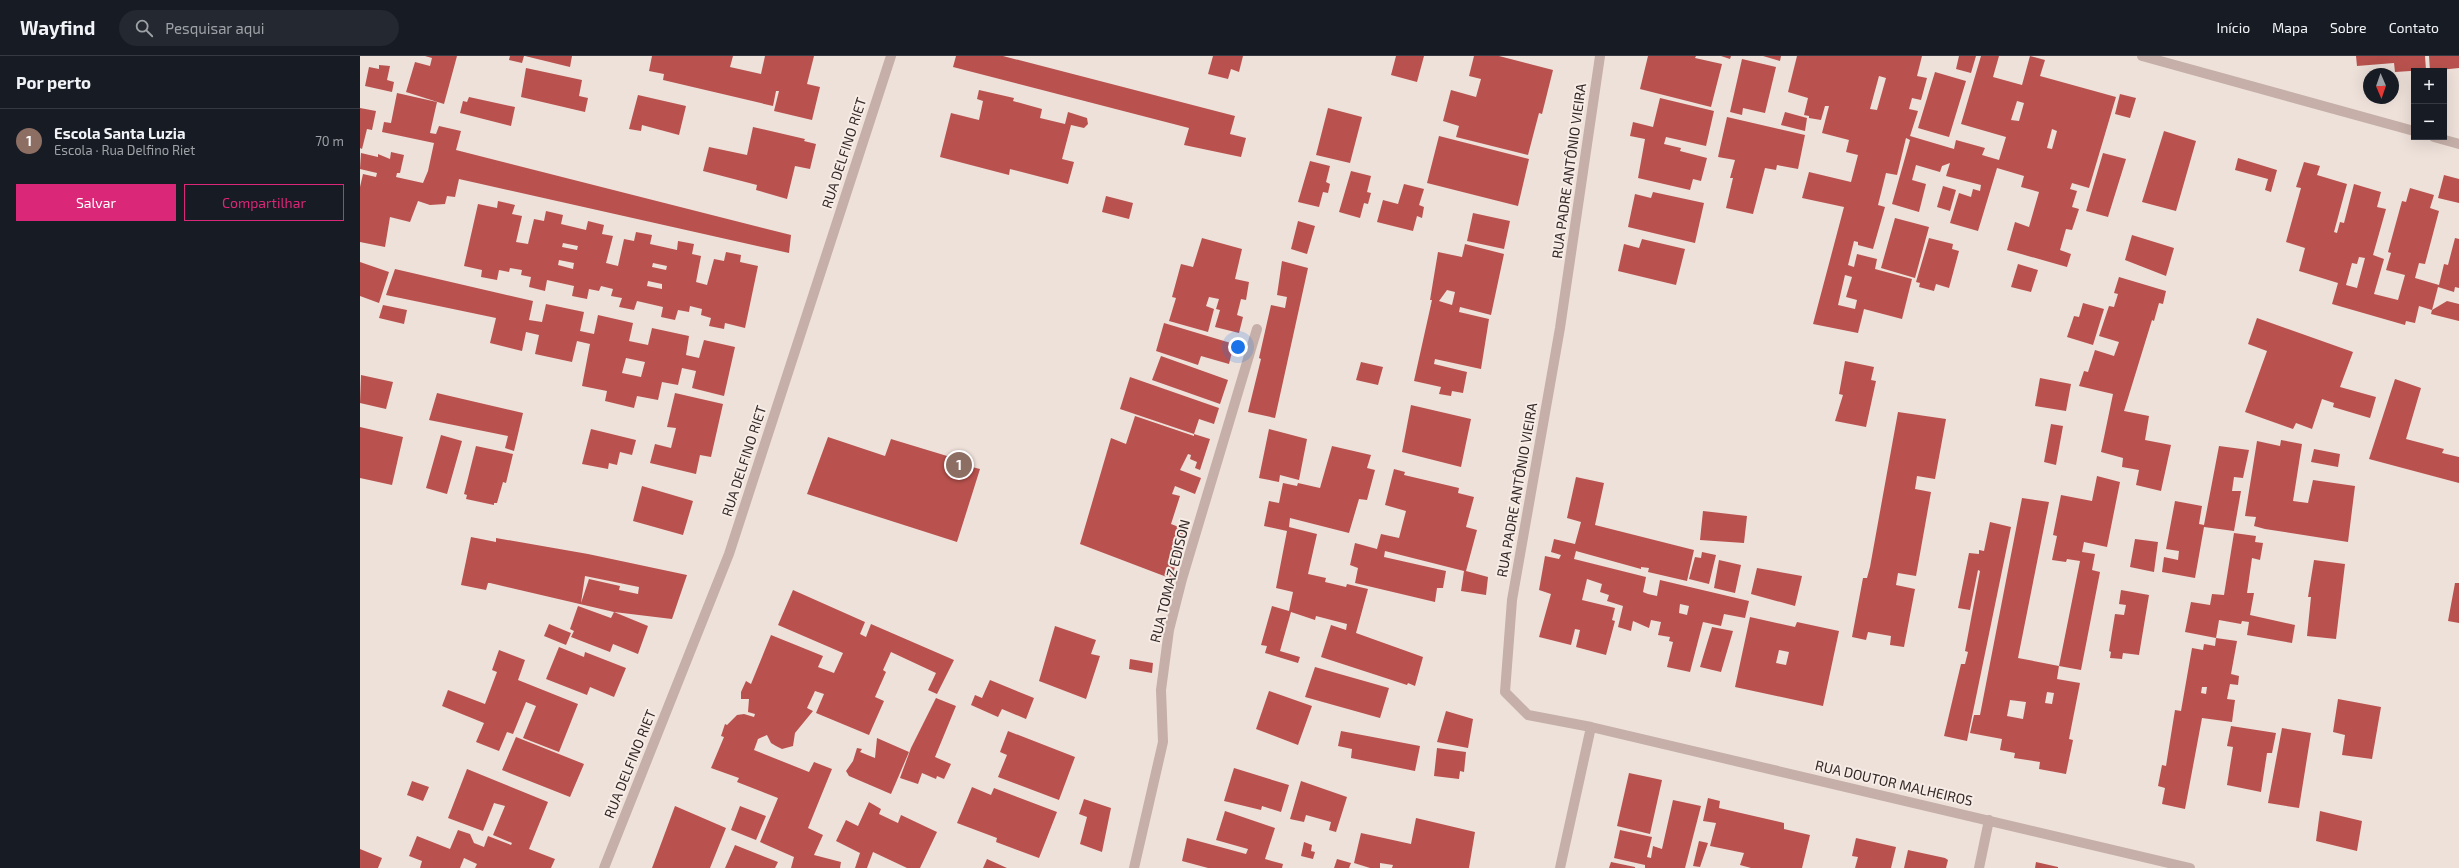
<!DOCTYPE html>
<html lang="pt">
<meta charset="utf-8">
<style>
:root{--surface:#171b24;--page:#242831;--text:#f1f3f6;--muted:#9ea1a6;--line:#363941;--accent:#db2777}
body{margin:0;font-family:"Exo 2",sans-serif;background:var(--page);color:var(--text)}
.controls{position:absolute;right:12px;top:12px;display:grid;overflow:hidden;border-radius:0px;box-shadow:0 4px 16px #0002}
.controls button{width:36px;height:36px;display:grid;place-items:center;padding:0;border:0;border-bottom:1px solid var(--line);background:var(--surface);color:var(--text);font:20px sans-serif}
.compass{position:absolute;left:2003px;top:12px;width:36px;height:36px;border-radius:50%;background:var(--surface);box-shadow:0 4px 16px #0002;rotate:178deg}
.you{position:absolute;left:878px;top:291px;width:14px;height:14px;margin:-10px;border:3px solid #fff;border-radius:50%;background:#1a73e8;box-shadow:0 0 0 6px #1a73e833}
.badge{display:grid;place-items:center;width:26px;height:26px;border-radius:50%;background:var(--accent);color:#fff;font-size:13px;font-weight:700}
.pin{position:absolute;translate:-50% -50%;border:2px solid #fff;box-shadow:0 1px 4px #0006}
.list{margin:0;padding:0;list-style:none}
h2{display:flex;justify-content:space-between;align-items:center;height:52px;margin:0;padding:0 16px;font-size:17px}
h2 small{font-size:13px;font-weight:400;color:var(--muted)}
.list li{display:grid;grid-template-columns:26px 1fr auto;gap:12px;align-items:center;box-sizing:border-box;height:64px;padding:0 16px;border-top:1px solid var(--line)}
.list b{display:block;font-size:15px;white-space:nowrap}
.list p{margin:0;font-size:13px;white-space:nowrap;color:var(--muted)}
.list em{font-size:13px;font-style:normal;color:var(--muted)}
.actions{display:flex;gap:8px;padding:12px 16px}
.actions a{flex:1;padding:9px 0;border:1px solid var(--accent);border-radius:0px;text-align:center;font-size:14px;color:var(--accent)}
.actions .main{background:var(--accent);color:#fff}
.icon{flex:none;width:22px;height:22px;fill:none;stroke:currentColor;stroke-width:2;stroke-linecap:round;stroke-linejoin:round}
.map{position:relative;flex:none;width:2099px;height:812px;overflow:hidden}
header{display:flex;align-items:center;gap:24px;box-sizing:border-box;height:56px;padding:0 20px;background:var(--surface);border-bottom:1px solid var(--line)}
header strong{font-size:19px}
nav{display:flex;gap:22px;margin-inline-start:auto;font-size:14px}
.search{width:280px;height:36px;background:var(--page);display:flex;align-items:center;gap:10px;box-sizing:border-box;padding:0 14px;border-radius:22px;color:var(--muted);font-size:15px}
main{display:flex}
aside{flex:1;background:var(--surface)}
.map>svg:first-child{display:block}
</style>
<header>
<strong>Wayfind</strong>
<div class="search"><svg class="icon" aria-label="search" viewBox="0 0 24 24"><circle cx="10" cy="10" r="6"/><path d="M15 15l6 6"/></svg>Pesquisar aqui</div>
<nav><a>Início</a><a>Mapa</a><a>Sobre</a><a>Contato</a></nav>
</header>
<main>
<aside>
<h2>Por perto<small></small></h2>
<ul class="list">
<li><span class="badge" style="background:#8d6e63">1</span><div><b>Escola Santa Luzia</b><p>Escola · Rua Delfino Riet</p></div><em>70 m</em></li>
</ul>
<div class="actions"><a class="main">Salvar</a><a>Compartilhar</a></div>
</aside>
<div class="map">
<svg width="2099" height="812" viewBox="0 0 2099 812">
<rect width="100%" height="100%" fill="#eee1da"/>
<path fill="#b9524e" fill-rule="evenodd" d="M65 0H97L84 48 46 36 55 6 70 10 72 2Z
M150 0H164L162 7 149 4Z
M165 0H212L210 11Z
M292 0H373L370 11 401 18 405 0H454L447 28 460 31 452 64 414 55 419 35H416L413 50 303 24 304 18 289 15Z
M596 0H643L875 60 870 78 886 82 881 101 824 89 829 72 593 11Z
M853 0H883L879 16 871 13 868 23 848 18Z
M1036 0H1064L1057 26 1031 19Z
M1114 0H1139L1193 14 1182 58 1179 57 1168 99 1096 81 1099 70 1083 65 1091 34 1116 41 1121 23 1109 20Z
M1288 0H1336L1335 2 1362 8 1351 51 1280 33Z
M1361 0H1371L1370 3Z
M1403 0H1421L1420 5Z
M1437 0H1562L1557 20 1567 22 1561 44 1552 42 1549 53 1558 55 1550 80 1594 93 1596 84 1625 92 1622 99 1639 104 1646 81 1601 68 1621 0H1639L1633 21 1662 29 1670 0 1685 4 1680 20 1756 41 1729 132 1712 127 1710 133 1717 135 1712 151 1719 153 1712 174 1706 173 1700 194 1711 198 1707 211 1647 194 1655 166 1669 171 1679 136 1661 131 1664 120 1637 112 1618 175 1590 167 1599 137 1611 141 1613 133 1620 135 1621 129 1586 120 1590 107 1582 110 1580 116 1556 109 1552 124 1566 128 1559 156 1532 148 1550 84 1546 82 1537 119 1526 117 1518 149 1525 151 1513 193 1498 189V186L1494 185 1488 209 1494 211 1497 198 1517 203 1515 213 1552 223 1542 263 1504 253 1498 277 1453 268 1484 151 1442 142 1449 116 1491 126 1498 99 1486 96 1489 84 1462 77 1469 50H1465L1461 64 1449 62V60L1444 59 1448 42 1428 36ZM1519 20 1526 22 1517 54 1510 53ZM1657 45 1664 47 1659 65 1651 64ZM1692 73 1697 75 1692 93 1687 92ZM1485 219 1492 221 1486 241 1497 244 1495 253 1478 249Z
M1599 0H1616L1611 17 1596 13Z
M1996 0H2065L2066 14 2035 16 2034 7 1997 10Z
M2069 0H2099V12L2070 15Z
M1382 3 1416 11 1405 57 1383 52 1382 59 1370 56Z
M19 9 30 10 27 24 34 26 32 36 5 30 9 11 19 13Z
M166 12 222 24 219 40 228 42 225 56 161 41Z
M1575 16 1606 25 1589 81 1558 72Z
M619 34 654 42 653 45 682 53 680 62 705 68 708 56 727 62 728 68 724 72 711 69 702 103 714 106 708 128 650 113 649 119 580 101 591 57 619 64 623 45 617 43Z
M37 37 77 46 70 77 76 78 79 70 101 75 96 94 431 179 429 197 99 123 95 141 87 140 85 148 70 149 58 145 50 166 30 161 25 191 0 186V131L3 118 16 121 17 117 0 113 1 97 18 101V98L30 103 31 96 44 99 40 117H37L36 121 63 127 68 115 74 87 22 76 24 66 31 67Z
M1760 38 1776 42 1770 62 1755 58Z
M278 39 326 50 319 79 282 69 281 75 269 73Z
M109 41 155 51 151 70 100 57 103 45 107 46Z
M1300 42 1354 55 1346 90 1306 81 1304 88 1321 92 1320 95 1347 102 1341 125 1333 123 1330 134 1278 122 1285 83 1270 80 1273 66 1293 71Z
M0 52 16 55 12 74 7 73 2 93 0 92Z
M968 52 1002 61 990 107 956 99Z
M1425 56 1447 62 1445 75 1421 69Z
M1367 61 1445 79 1438 113 1417 109 1416 114 1405 112 1393 158 1366 152 1373 122H1370L1375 104 1358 101Z
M393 71 445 83 444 85 456 88 450 113 435 110 427 143 396 134 397 129 343 115 349 91 387 99Z
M1804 75 1836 85 1816 155 1782 146Z
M1079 80 1169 103 1158 150 1067 127Z
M1743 97 1766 103 1748 161 1726 155Z
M1878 102 1917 114 1911 136 1905 134 1908 123 1875 114Z
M950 105 970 110 966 126 970 128 968 137 963 136 959 151 938 146Z
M1944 106 1960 110 1957 119 1987 128 1974 176 1977 177 1980 166 1984 167 1994 128 2021 136 2017 151 2026 153 2013 199 2024 203 2014 238 2038 244 2045 219 2026 214 2031 197 2028 196 2042 145 2046 146 2050 132 2074 139 2070 152 2079 155 2065 208 2059 207 2055 222 2079 229 2084 208 2088 209 2095 182 2099 183V232L2095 231 2094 236 2078 231 2072 254 2059 250 2055 267 2046 265 2045 269 1972 248 1978 227 1939 215 1945 192 1926 186 1941 132 1936 131ZM1999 201 2005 202 1997 232 1986 229 1992 207 1997 208Z
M991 115 1011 120 1007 136 1011 137 1008 148 1004 147 1000 162 979 156Z
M2084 119 2099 123V147L2078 142Z
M1044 128 1064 133 1059 149 1064 151 1062 162 1057 160 1053 175 1017 166 1023 144 1038 148Z
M1583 130 1596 134 1590 155 1577 151Z
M1293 136 1344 147 1335 187 1268 171 1275 138 1291 142Z
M746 140 773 147 769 163 742 156Z
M138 145 155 149 152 158 162 160 156 186 168 188 174 163 184 165 186 155 203 159 201 168 226 174 228 165 244 169 242 178 253 180 246 207 258 210 264 183 274 185 276 176 292 179 290 188 317 194 318 185 334 188 332 198 341 200 336 226 347 229 354 203 364 205 366 196 381 199 380 206 398 210 385 272 365 267 364 273 349 270 351 262 341 259 342 253 330 250 329 256 318 254 315 264 301 261 303 251 277 245 274 254 259 251 262 242 251 240 253 233 241 230 239 235 229 233 227 243 212 240 214 230 187 224 185 235 169 231 171 221 161 219 162 214 150 212 149 216 139 214 137 224 121 221 122 214 104 210 118 148 137 152ZM203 187 218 190 217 194 202 191ZM199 204 214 207 213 213 198 209ZM293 207 307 210 306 214 292 211ZM288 225 302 228V233L287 230Z
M1113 157 1150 165 1144 193 1107 185Z
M1535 162 1569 171 1555 222 1521 212Z
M938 165 955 170 947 198 931 193Z
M1772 179 1814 192 1806 220 1765 204Z
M842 182 882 193 875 223 889 226 886 244 881 243 877 259 883 261 879 277 855 271 860 254 856 253 859 243 849 241 846 250 854 253 848 276 809 265 816 242 812 241 821 208 833 211Z
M1569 182 1593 188 1592 193 1599 195 1589 232 1576 228 1574 235 1559 231 1560 227 1556 226Z
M1282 183 1325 193 1316 229 1258 215 1264 188 1279 192Z
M1105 188 1144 198 1131 259 1100 251 1099 256 1129 263 1121 313 1075 303 1074 308 1107 316 1103 337 1092 335 1091 340 1079 338 1081 331 1054 325 1072 244H1070L1078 196 1102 201ZM1087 234 1095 236 1092 249 1079 245Z
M922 205 948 212 915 362 888 356 901 303 899 302 911 249 925 252 927 241 917 239Z
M0 206 29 216 19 247 0 240Z
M1658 208 1678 214 1671 236 1651 231Z
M35 213 173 245 169 264 182 266 186 248 224 256 220 275 234 278 238 259 273 267 269 285 288 289 292 272 329 280 326 299 339 302 344 284 375 291 364 340 332 332 336 315 322 312 318 329 302 326 298 344 277 340 274 352 245 345 247 335 222 330 230 288 217 285 212 306 175 298 179 279 166 276 162 295 130 287 136 262 26 239ZM266 302 285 306 281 321 262 317Z
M1759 221 1806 235 1803 248 1799 247 1794 265 1792 264 1764 355 1789 360 1785 384 1811 389 1801 435 1776 429 1779 414 1762 411 1763 402 1741 396 1753 338 1719 330 1724 315 1728 316 1735 294 1754 300 1759 286 1739 280 1749 250 1754 251 1758 238 1754 237Z
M2087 245 2099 248V265L2071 258 2072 254Z
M1723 247 1744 253 1733 289 1707 281 1714 260 1719 261Z
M23 249 47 254 44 268 19 262Z
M1897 262 1993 296 1980 331 2016 341 2010 362 1973 351 1974 347 1962 343 1952 373 1936 367 1933 373 1885 356 1907 295 1888 288Z
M804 267 874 288 869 308 841 300 838 309 796 295Z
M801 300 868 324 860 348 792 324Z
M1485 305 1514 311 1511 324 1516 325 1506 371 1475 365 1483 339 1479 338Z
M1001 306 1023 311 1018 329 996 324Z
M1 319 33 326 26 353 0 347Z
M770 321 859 352 854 368 839 363 834 378 760 353Z
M1680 322 1711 328 1706 355 1675 350Z
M2035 323 2061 332 2046 383 2084 393 2082 397 2099 401V427L2009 403Z
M77 337 163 357 154 395 145 392 148 380 69 364Z
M315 337 363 348 351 401 340 399 336 418 290 407 295 388 311 392 316 372 307 371Z
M1051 349 1111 363 1101 411 1042 396Z
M1538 356 1586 363 1575 423 1557 420 1555 433 1571 436 1556 520 1538 517 1536 529 1555 533 1544 591 1530 589 1531 580 1508 576 1506 584 1492 581 1503 522H1507L1510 511Z
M775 360 834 380V378L850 383 840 414 835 412 837 406 830 403 831 399 828 398 820 414 841 422 835 438 815 430 812 438 820 440 811 468 824 473 812 523 720 488 751 382 766 388Z
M1691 368 1703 370 1696 409 1684 406Z
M0 371 43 381 32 429 0 422Z
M231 373 276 384 272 399 260 396 257 409 249 407 248 413 222 408Z
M909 373 947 383 939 424 920 419 919 426 899 422Z
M81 379 102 385 87 438 66 432Z
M468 381 525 400 531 383 597 403 596 407 620 413 597 486 447 438Z
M1921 384 1942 388 1933 445 1948 447 1953 424 1995 430 1988 486 1905 473 1894 470 1896 461 1885 460 1897 385 1920 390Z
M116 390 153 398 146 427 143 426 137 447H134V449L106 443 107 439 104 438Z
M972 390 1011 399 1007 412 1015 414 1007 444 999 443 989 477 930 462 929 471 957 478 948 518 966 522 965 526 986 531 987 528 1008 533 996 577 1063 601 1055 630 1048 627 1047 629 961 601 971 569 986 574 987 568 956 560 955 564 931 556 920 595 940 601 938 607 905 597 907 590 901 589 912 550 929 555 933 536 916 532 927 475 904 470 909 445 919 447 923 427 937 430 938 427 960 432Z
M1859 390 1889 394 1883 422 1874 421 1872 435H1881L1874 475 1844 471 1835 522 1802 516 1804 501 1818 504 1819 495 1806 493 1815 445 1842 450 1839 468 1844 469Z
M1954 393 1980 398 1978 411 1951 406Z
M1034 413 1045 416 1044 419 1099 432 1098 437 1114 441 1106 471 1117 474 1106 515 1128 521 1126 539 1101 535 1104 515 1025 495 1024 501 1086 515 1083 532H1077L1075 546 995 527 998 512 990 509 995 487 1017 493 1021 478 1039 482 1046 455 1025 449Z
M1737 420 1760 426 1747 491 1724 486 1722 496 1735 498 1732 514 1740 516 1721 614 1699 610 1720 505 1707 503 1706 506 1692 504 1697 480 1693 479 1701 439 1732 445Z
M1216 421 1244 427 1235 469 1334 494 1327 525 1288 516 1289 512 1281 511V513L1216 495 1214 503 1286 521 1283 536 1288 538 1297 540 1300 524 1389 545 1385 562 1364 558 1361 570 1343 566 1330 616 1307 611 1313 586 1309 585 1310 581 1298 579 1301 566 1291 564 1289 572 1273 565 1271 575 1258 571 1263 550 1247 545 1249 539 1240 536 1242 528 1227 523 1222 544 1255 552 1252 564 1255 565 1246 599 1216 591 1220 574 1215 573 1211 589 1179 581 1191 538 1179 534 1185 500 1199 503 1201 499 1191 496 1194 483 1215 488 1221 466 1207 462ZM1320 548 1329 550 1327 559 1319 557Z
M282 430 333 445 323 479 273 465Z
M1662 442 1689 446 1658 602 1699 610 1697 623 1720 627 1709 683 1713 684 1706 718 1679 713 1680 706 1654 702 1655 697 1640 694 1642 683 1610 677 1614 659H1620ZM1687 636 1694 637 1692 648 1685 647ZM1650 644 1666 646 1663 663 1647 660Z
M1343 455 1387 460 1384 487 1340 484Z
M1630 466 1651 471 1607 685 1584 680 1601 608H1605L1608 596 1605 595 1620 515 1618 514 1610 554 1598 552 1609 497 1619 498V494L1624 495Z
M1874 477 1896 480 1895 486 1903 487 1900 504 1892 502 1887 537H1894L1890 559 1935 569 1932 587 1887 579 1889 566 1882 565 1881 568 1859 564 1856 582 1825 576 1831 546 1850 549 1852 538 1864 539Z
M111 481 136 486V482L228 498 327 519 312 563 254 556 288 570 278 598 253 588 250 596 211 581 214 575 210 573 218 550 251 562 254 556 130 527H128L126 534 101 529ZM225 520 279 531 278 538 259 534 260 530 229 523 221 547Z
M1775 483 1798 486 1794 516 1770 511Z
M1342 496 1356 499 1349 528 1329 523 1335 501 1341 502Z
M1359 504 1381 509 1375 537 1354 532Z
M1954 504 1985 508 1976 583 1947 580 1951 541H1948Z
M1397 512 1442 520 1435 550 1391 538Z
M2095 527H2099V567L2088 565Z
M433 534 505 566 500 578 506 581 511 568 594 604 577 638 568 634 576 617 531 596 523 614 526 616 515 641 524 645 509 679 456 657 464 638 455 635 447 652 453 655 435 677 433 690 422 693 416 690 411 687 407 679 398 683 394 694 449 716 454 706 472 713 448 772 463 779 454 799 481 806 480 812H431L434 801 400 786 418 742 377 726 379 722 351 712 364 681 361 680 365 668 367 669 377 659 384 658 394 661 395 658 388 656 389 643H381V636L386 625 391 628 411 579 463 600 458 611 474 617 483 597 418 569Z
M1761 534 1789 539 1779 599 1763 597 1762 603 1750 602 1751 596 1749 595 1755 558 1764 559 1766 549 1759 548Z
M1390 561 1435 571 1437 566 1479 575 1463 650 1375 631ZM1419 594 1429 596 1426 609 1416 607Z
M189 568 211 577 206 589 184 580Z
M695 570 736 584 731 598 740 600 726 643 679 625Z
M1352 571 1373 575 1361 616 1340 611Z
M1856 582 1877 585 1871 618 1879 620 1878 629 1870 628 1867 643 1875 644 1872 666 1842 662 1825 753 1802 748 1805 732 1798 730 1802 709 1806 710 1815 654 1821 655 1832 592 1843 594 1844 588 1855 590ZM1842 631H1847L1846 638 1841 637Z
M199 591 224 601 225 596 266 612 254 641 230 631 227 639 186 623Z
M139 594 165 604 158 624 218 648 199 696 163 682 176 650 166 646 153 678 147 676 139 695 116 686 124 667 82 650 88 634 125 648 137 616 132 614Z
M770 603 793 607 792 617 769 613Z
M955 611 1029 632 1020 662 945 641Z
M630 624 674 642 666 663 642 653 638 661 611 649 615 639 622 642Z
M909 635 952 650 938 689 896 673Z
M576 642 596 650 575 701 591 708 584 723 577 720 576 723 562 717 558 728 540 722 551 692Z
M1978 643 2021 651 2012 703 1982 699 1985 679 1973 676Z
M1086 655 1113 663 1108 692 1077 686Z
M1871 670 1916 677 1912 697H1907L1901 736 1867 729 1873 691 1867 690Z
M1922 672 1951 677 1939 752 1908 747Z
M648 675 715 701 699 744 638 721 647 699 640 696Z
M981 675 1060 690 1055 715 991 702 992 693 978 690Z
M156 681 224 708 210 741 142 714Z
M517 682 549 696 531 738 489 720 486 715 493 705 497 692 502 693 500 696 515 702Z
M1077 692 1106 696 1104 716 1100 715 1099 723 1074 720Z
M874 712 929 729 921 756 902 750 901 754 864 745Z
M107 713 188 746 169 793 195 803 191 812H115L117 808 104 802 100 812H60L62 805 49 800 57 780 90 793 98 774 110 778 114 787 124 791 128 780 151 789 152 787 133 779 145 750 134 747 123 775 88 762Z
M1269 717 1302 724 1290 778 1257 770Z
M52 725 69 731 63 745 47 739Z
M941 725 987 741 976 776 969 774 971 766 946 759 944 766 930 763Z
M612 731 631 739 634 732 697 756 679 802 636 786 637 782 597 767Z
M1348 742 1360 745 1359 752 1424 767V773L1450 779 1442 812H1391L1380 809 1384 797 1350 790 1356 767 1343 765Z
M724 743 751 752 742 796 720 788 727 761 719 758Z
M1313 744 1341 750 1325 812H1285V809L1254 802 1260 774 1292 781 1287 801 1291 802 1293 790 1302 793Z
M509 746 521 753 519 758 538 767 541 759 577 776 560 812H547L513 796 507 812H495L500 797 476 785 486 764 498 770Z
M315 750 366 772 350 812H292Z
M380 750 406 760 396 784 371 774Z
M865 755 915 772 905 803 923 808 922 812H848L822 805 827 782 886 798 888 793 856 784Z
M1960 755 2002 765 1997 795 1956 785Z
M1056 762 1115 776 1109 812H1032L1033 809 1020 807V812H1010L994 807 1001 777 1051 788Z
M1496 782 1536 791 1531 812H1495L1498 801 1492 800Z
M1339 785 1348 787 1340 811 1333 810Z
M944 786 952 789 951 795 955 796 953 803 941 800Z
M375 789 418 806 415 812H365Z
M0 793 22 802 18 812H0Z
M1548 794 1585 802 1588 804 1586 812H1544Z
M627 803 647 812H623Z
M977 803 991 807 989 812H974Z
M1251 806 1275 811V812H1249Z
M1676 806 1698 811V812H1675Z"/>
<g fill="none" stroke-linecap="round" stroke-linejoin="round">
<path stroke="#c5afa8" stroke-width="10" d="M1240 0 1200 272 1152 544 1145 636 1168 659 1231 671 1830 812
M1782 0 2054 75
M2074 81 2099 88
M244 812 369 498 531 0
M774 812 803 686 801 634 809 574 822 523 897 273
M1200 812 1231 671
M1619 812 1629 764"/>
</g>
<g text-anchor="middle" stroke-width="4" stroke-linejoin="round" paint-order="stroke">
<g font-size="14" fill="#332827" stroke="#f7ece6">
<text transform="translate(484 97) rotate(-72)" y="5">RUA DELFINO RIET</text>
<text transform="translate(1209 115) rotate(-82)" y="5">RUA PADRE ANTÔNIO VIEIRA</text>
<text transform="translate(384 405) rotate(-72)" y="5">RUA DELFINO RIET</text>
<text transform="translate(1157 434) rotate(-80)" y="5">RUA PADRE ANTÔNIO VIEIRA</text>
<text transform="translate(810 525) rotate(-76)" y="5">RUA TOMAZ EDISON</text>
<text transform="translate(270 708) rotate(-68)" y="5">RUA DELFINO RIET</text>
<text transform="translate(1534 727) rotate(13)" y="5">RUA DOUTOR MALHEIROS</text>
</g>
</g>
</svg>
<div class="controls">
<button>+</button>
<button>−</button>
</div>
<svg class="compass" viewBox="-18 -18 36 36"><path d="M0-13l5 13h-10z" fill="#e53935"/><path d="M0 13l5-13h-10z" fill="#9ea1a6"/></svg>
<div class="you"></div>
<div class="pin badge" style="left:599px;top:409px;background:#8d6e63">1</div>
</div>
</main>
